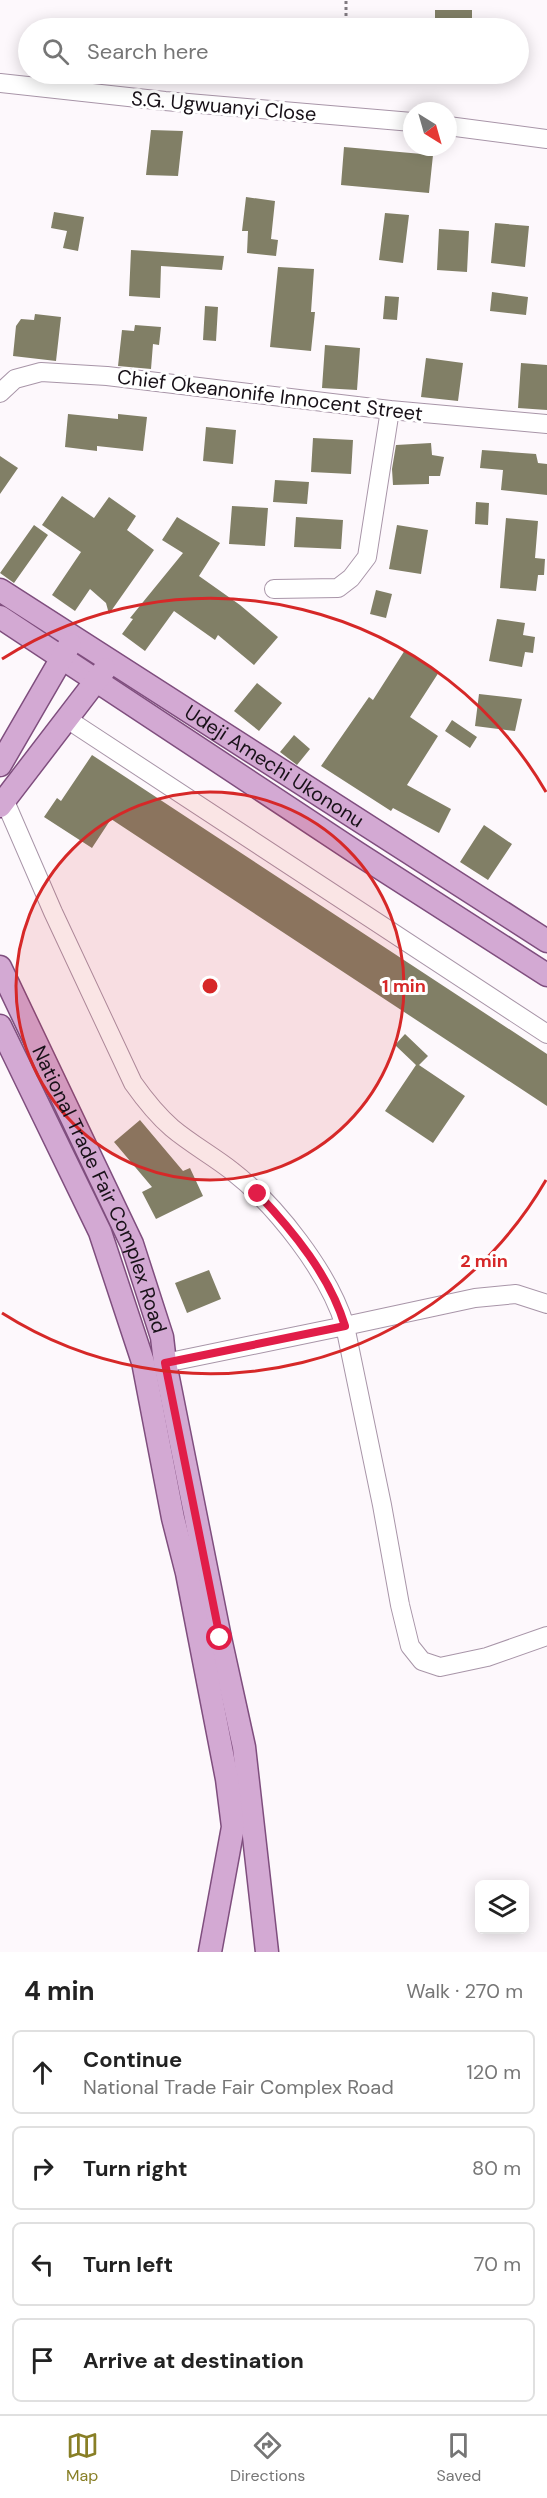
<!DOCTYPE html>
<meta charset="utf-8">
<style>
:root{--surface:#fff;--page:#f2f2f2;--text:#222;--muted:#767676;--line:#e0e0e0;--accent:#887f26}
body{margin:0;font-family:"DM Sans",sans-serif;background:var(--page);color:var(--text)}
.controls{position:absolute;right:18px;bottom:18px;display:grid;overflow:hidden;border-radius:9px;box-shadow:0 3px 15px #0003}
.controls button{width:54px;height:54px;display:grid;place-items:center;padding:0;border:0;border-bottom:2px solid var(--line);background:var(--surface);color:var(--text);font:30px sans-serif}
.compass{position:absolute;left:403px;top:102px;width:54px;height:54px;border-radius:50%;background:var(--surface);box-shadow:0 3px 15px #0003;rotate:143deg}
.stop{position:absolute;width:18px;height:18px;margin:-14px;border:4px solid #e11d48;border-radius:50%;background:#fff}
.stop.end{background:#e11d48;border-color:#fff;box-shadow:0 2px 6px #0008}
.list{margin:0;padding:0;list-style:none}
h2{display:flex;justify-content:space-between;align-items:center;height:78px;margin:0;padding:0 24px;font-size:26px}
h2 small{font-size:20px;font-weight:400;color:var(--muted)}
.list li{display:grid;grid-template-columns:39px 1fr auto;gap:18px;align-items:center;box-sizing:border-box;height:84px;margin:0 12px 12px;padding:0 12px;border:2px solid var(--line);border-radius:9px}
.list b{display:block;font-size:22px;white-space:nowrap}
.list p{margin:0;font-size:20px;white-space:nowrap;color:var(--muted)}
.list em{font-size:20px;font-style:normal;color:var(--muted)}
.icon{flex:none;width:33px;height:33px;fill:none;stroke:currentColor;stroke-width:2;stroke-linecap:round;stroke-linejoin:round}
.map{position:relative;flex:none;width:547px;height:1952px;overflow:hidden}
.search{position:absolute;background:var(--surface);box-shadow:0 3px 15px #0003;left:18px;right:18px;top:18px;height:66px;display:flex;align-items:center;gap:15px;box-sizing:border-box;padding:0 21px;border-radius:33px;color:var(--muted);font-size:22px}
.sheet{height:462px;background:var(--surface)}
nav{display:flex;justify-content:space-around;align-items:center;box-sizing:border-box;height:84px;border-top:2px solid var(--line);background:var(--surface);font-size:16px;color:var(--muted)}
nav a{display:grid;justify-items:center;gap:3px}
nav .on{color:var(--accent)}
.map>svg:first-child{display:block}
</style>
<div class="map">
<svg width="547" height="1952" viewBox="0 0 547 1952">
<rect width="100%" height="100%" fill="#fdf8fc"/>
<path fill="#817f66" d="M435 10H472V28H435Z
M151 130 183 131 178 176 146 175Z
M344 147 433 155 429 193 341 185Z
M246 197 275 201 271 239 278 240 276 256 247 253 248 231H242Z
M54 212 84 217 78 251 63 248 67 231 51 228Z
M385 213 409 215 403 263 379 260Z
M495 223 529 226 525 267 491 263Z
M439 229 469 231 467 272 437 270Z
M131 250 224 256 222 270 161 266 160 298 129 296Z
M278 267 314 269 311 312H315L311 351 270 347Z
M492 292 528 297 526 315 490 311Z
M385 296 399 297 397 320 383 319Z
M205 306 218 307 216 341 203 340Z
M35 314 61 317 56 361 13 356 16 326 21 319 34 320Z
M135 325 161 327 159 345 153 344 151 369 118 366 122 330 134 331Z
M325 345 360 348 357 390 322 388Z
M426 358 463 363 458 401 421 397Z
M521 363 547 365V410L518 408Z
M68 414 118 419V414L147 417 143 451 97 446V451L65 447Z
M206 427 236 430 233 464 203 461Z
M313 438 353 440 351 474 311 472Z
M431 443 432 455 444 457 440 476H429V484L393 485 392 469 396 445Z
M482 450 536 454 538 463 547 464V495L501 490 503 470 480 468Z
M0 456 18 468 0 494Z
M275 480 309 482 307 504 273 502Z
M62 496 94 518 109 497 136 516 127 530 154 550 109 614 106 603 90 589 75 611 52 595 81 552 42 525Z
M476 502 489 503 488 525 475 524Z
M232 506 268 508 265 546 229 544Z
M177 517 220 543 199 576 240 605 278 637 254 665 218 635 215 640 174 611 145 651 122 634 133 619 130 618 183 553 162 540Z
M296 517 343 520 341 549 294 547Z
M506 518 538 521 535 558 545 559 544 575H538L536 591 500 588Z
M34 525 48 535 14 583 0 573Z
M397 525 428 530 421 574 389 569Z
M376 590 392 594 386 618 370 614Z
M497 619 525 623 523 635 535 637 533 653 525 652 522 667 489 661Z
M405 650 439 672 410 717 438 736 407 785 451 809 439 833 393 808 391 811 321 766 369 697 373 700Z
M257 683 282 703 259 731 234 711Z
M479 694 522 699 515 731 475 726Z
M452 720 477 737 470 748 445 731Z
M294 735 310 749 297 765 280 752Z
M92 755 547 1054V1106L111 819 92 848 44 817 57 798 61 801Z
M484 825 512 844 488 880 460 862Z
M405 1034 428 1056 419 1065 465 1096 433 1143 385 1111 416 1065 395 1045Z
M140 1120 183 1171 190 1168 203 1196 156 1219 142 1192 152 1187 114 1142Z
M209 1270 221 1299 187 1313 175 1283Z"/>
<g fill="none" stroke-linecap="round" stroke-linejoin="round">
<g stroke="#a895a8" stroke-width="20">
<path id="minor" d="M0 83 165 101 412 122
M448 126 547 139
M0 393 15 379 41 372 107 376 390 410 547 424
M274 589 338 588 351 578 367 557 390 410
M67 719 547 1034
M4 799 53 912 133 1083C145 1100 157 1115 172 1128 191 1144 213 1156 232 1171 276 1205 329 1273 345 1326L165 1363
M547 1304 516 1294 475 1298 345 1326 382 1505 400 1605 410 1646 422 1661 440 1667 487 1657 547 1636"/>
</g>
<g stroke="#7f4e7e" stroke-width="25">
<g id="major">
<path id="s1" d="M0 590 547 941"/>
<path d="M0 617 357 853 547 975"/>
<path d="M0 765 70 644"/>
<path d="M0 806 105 669"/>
<path id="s2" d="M0 967 132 1244 162 1337 165 1363 220 1638 244 1747 267 1952"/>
<path d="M0 1026 100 1232 143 1362 173 1518 187 1573 227 1779 233 1827 210 1952"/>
</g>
</g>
<path stroke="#817b81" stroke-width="3" stroke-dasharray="3 3" stroke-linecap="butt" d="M346 28V0
M415 74 469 80"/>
<use href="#minor" stroke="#fff" stroke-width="18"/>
<use href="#major" stroke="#d3a9d3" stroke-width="22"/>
</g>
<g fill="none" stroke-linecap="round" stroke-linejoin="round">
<path stroke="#e11d48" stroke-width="8" d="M220 1638 165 1363 345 1326C330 1276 293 1231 258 1194"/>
</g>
<circle cx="210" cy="986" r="194" fill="#d62828" fill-opacity=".12"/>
<g fill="none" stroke="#d62828" stroke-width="3">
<circle cx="210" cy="986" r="194"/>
<path d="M546 1180A388 388 0 0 1 2 1313M2 659A388 388 0 0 1 546 792"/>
</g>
<g text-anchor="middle" stroke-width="6" stroke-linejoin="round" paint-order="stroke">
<g font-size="20" fill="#181118" stroke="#fff">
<text transform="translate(224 106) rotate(5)" y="7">S.G. Ugwuanyi Close</text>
<text transform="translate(270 395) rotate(7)" y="7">Chief Okeanonife Innocent Street</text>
<text dy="7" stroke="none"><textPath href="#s1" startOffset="326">Udeji Amechi Ukononu</textPath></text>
<text dy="7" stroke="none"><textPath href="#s2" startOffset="244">National Trade Fair Complex Road</textPath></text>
</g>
</g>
<circle cx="210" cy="986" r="9" fill="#d62828" stroke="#fff" stroke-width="3"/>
<g font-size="18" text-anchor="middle" font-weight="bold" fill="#d62828" stroke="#fff" stroke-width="6" stroke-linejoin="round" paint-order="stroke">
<text x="404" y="992">1 min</text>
<text x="484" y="1267">2 min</text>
</g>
</svg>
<div class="controls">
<button><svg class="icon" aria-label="layers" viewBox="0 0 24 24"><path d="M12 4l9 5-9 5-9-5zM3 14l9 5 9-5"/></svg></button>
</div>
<svg class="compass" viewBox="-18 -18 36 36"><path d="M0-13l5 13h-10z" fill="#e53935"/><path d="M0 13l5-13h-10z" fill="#767676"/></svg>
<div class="stop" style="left:220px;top:1638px"></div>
<div class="stop end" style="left:258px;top:1194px"></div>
<div class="search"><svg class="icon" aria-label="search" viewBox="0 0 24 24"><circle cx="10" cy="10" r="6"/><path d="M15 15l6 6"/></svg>Search here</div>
</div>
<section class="sheet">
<h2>4 min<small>Walk · 270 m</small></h2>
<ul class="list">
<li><svg class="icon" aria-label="ahead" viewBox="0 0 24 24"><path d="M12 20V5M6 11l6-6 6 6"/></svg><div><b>Continue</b><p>National Trade Fair Complex Road</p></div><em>120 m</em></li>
<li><svg class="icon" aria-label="right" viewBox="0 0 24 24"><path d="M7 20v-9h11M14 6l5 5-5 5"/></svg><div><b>Turn right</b></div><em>80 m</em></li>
<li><svg class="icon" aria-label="left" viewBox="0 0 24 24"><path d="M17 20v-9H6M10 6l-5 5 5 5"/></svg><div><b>Turn left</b></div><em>70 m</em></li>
<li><svg class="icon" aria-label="arrive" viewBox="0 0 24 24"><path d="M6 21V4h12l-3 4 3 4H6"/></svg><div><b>Arrive at destination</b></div></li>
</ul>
</section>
<nav>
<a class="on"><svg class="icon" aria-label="map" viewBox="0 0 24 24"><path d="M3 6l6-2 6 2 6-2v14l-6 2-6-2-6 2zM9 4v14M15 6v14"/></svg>Map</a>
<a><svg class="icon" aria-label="directions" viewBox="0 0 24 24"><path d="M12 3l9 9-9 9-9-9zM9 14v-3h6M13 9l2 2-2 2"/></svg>Directions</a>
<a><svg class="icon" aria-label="saved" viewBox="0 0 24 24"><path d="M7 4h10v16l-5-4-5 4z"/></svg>Saved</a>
</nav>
